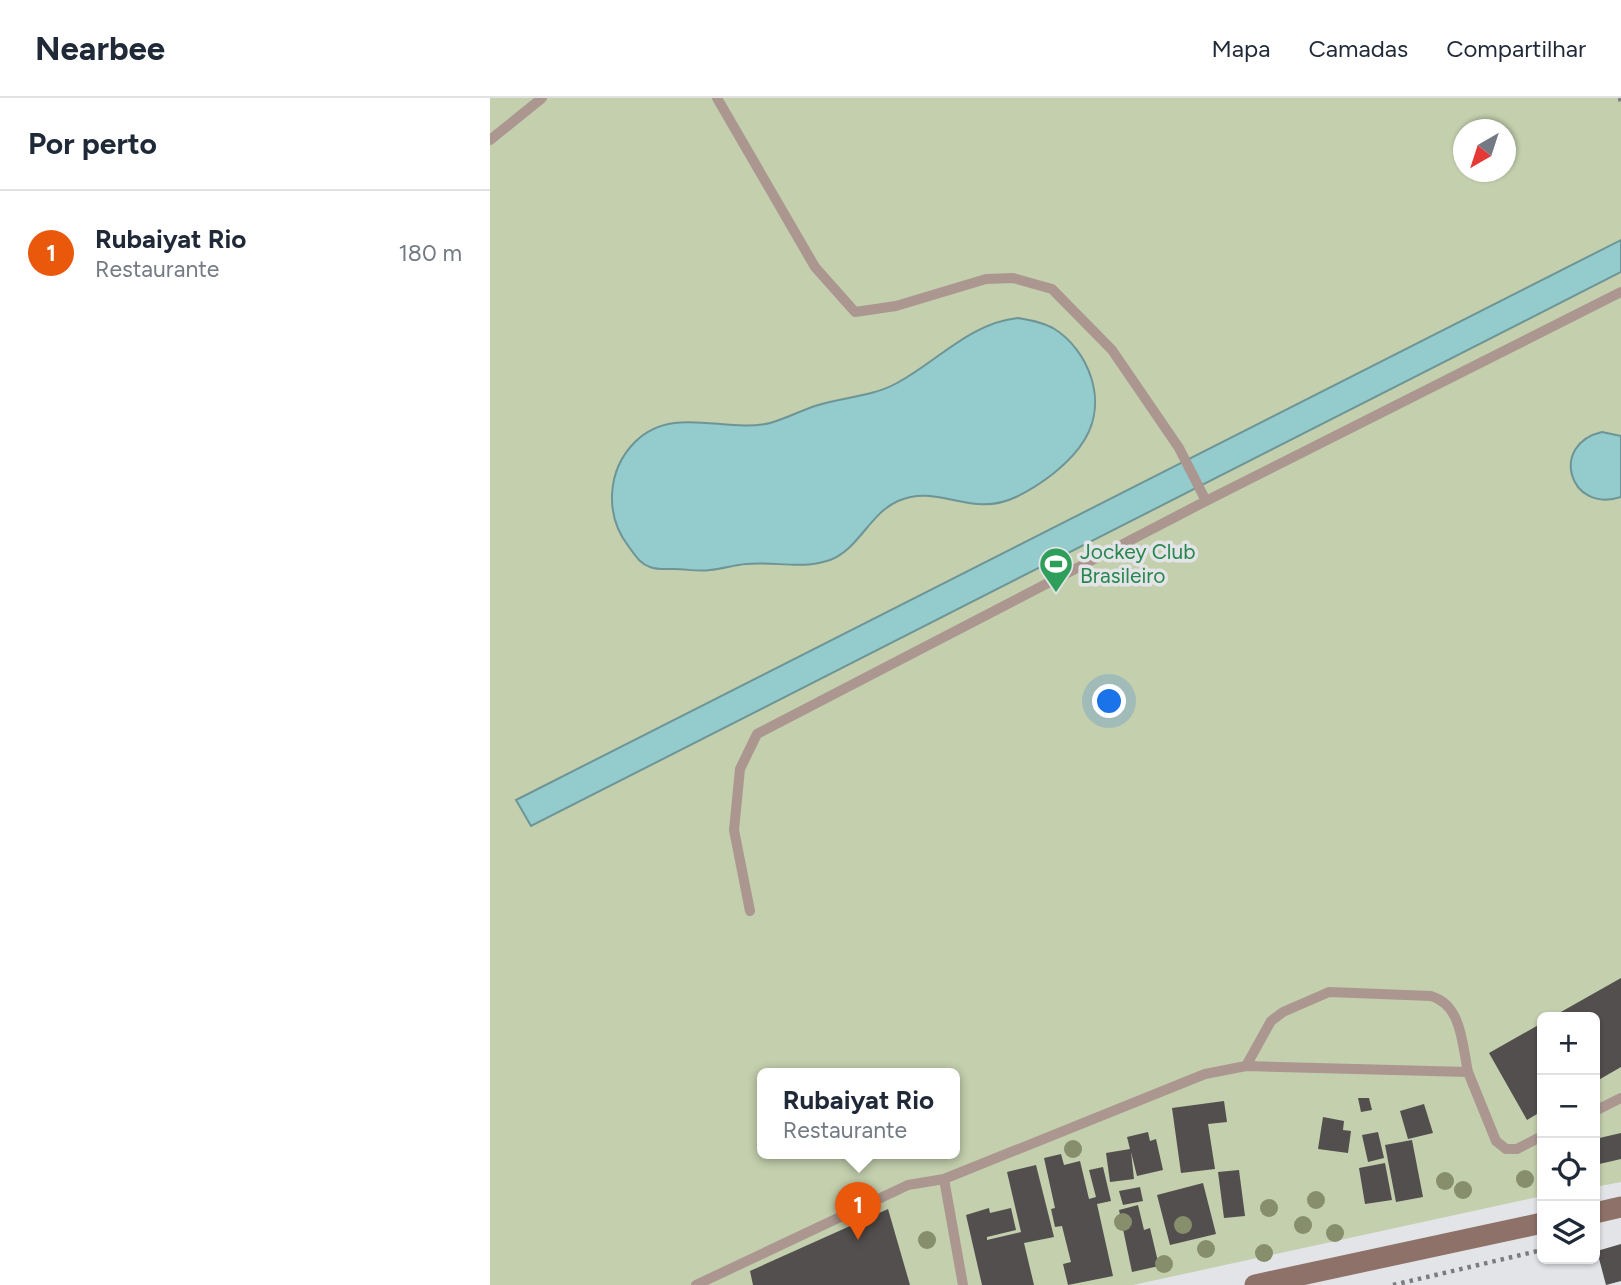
<!DOCTYPE html>
<html lang="pt">
<meta charset="utf-8">
<style>
:root{--surface:#fff;--page:#f2f2f3;--text:#1f2937;--muted:#747a83;--line:#e0e1e3;--accent:#ea580c}
body{margin:0;font-family:Figtree,sans-serif;background:var(--page);color:var(--text)}
.controls{position:absolute;right:21px;bottom:21px;display:grid;overflow:hidden;border-radius:10px;box-shadow:0 2px 5px #0004}
.controls button{width:63px;height:63px;display:grid;place-items:center;padding:0;border:0;border-bottom:2px solid var(--line);background:var(--surface);color:var(--text);font:35px sans-serif}
.compass{position:absolute;left:963px;top:21px;width:63px;height:63px;border-radius:50%;background:var(--surface);box-shadow:0 2px 5px #0004;rotate:219deg}
.you{position:absolute;left:620px;top:604px;width:24px;height:24px;margin:-18px;border:5px solid #fff;border-radius:50%;background:#1a73e8;box-shadow:0 0 0 10px #1a73e833}
.badge{display:grid;place-items:center;width:46px;height:46px;border-radius:50%;background:var(--accent);color:#fff;font-size:23px;font-weight:700}
.pin{position:absolute;translate:-50% -58px;filter:drop-shadow(0 2px 4px #0008)}
.pin::after{content:'';position:absolute;top:37px;width:24px;height:21px;background:inherit;clip-path:polygon(0 0,100% 0,50% 100%)}
.popup{position:absolute;left:267px;top:970px;width:203px;height:91px;box-sizing:border-box;display:grid;place-content:center;border-radius:10px;background:var(--surface);filter:drop-shadow(0 2px 5px #0005);font-size:23px;white-space:nowrap;color:var(--muted)}
.popup b{font-size:26px;color:var(--text)}
.popup::after{content:'';position:absolute;left:50%;top:100%;margin-left:-14px;border:14px solid transparent;border-top-color:var(--surface)}
.list{margin:0;padding:0;list-style:none}
h2{display:flex;justify-content:space-between;align-items:center;height:91px;margin:0;padding:0 28px;font-size:30px}
h2 small{font-size:23px;font-weight:400;color:var(--muted)}
.list li{display:grid;grid-template-columns:46px 1fr auto;gap:21px;align-items:center;box-sizing:border-box;height:126px;padding:0 28px;border-top:2px solid var(--line)}
.list b{display:block;font-size:26px;white-space:nowrap}
.list p{margin:0;font-size:23px;white-space:nowrap;color:var(--muted)}
.list em{font-size:23px;font-style:normal;color:var(--muted)}
.icon{flex:none;width:38px;height:38px;fill:none;stroke:currentColor;stroke-width:2;stroke-linecap:round;stroke-linejoin:round}
.map{position:relative;flex:none;width:1131px;height:1187px;overflow:hidden}
header{display:flex;align-items:center;gap:42px;box-sizing:border-box;height:98px;padding:0 35px;background:var(--surface);border-bottom:2px solid var(--line)}
header strong{font-size:33px}
nav{display:flex;gap:38px;margin-inline-start:auto;font-size:24px}
main{display:flex}
aside{flex:1;background:var(--surface)}
.map>svg:first-child{display:block}
</style>
<header>
<strong>Nearbee</strong>
<nav><a>Mapa</a><a>Camadas</a><a>Compartilhar</a></nav>
</header>
<main>
<aside>
<h2>Por perto<small></small></h2>
<ul class="list">
<li><span class="badge">1</span><div><b>Rubaiyat Rio</b><p>Restaurante</p></div><em>180 m</em></li>
</ul>
</aside>
<div class="map">
<svg width="1131" height="1187" viewBox="0 0 1131 1187">
<rect width="100%" height="100%" fill="#e3e4e7"/>
<path fill="#c3cfad" fill-rule="evenodd" d="M0 0H1131V1084L1105 1089V919H1052V1098L643 1187H0ZM974 32H1016V74H974ZM272 976H464V1056H272Z"/>
<path fill="#94cbcd" stroke="#6e9596" stroke-width="2" d="M1131 142V174L41 728 26 702Z
M528 220C540 222 552 224 563 230 599 252 618 303 595 341 581 365 551 387 526 399 480 421 450 385 408 403 380 415 369 451 340 462 311 472 286 463 256 466 244 467 232 471 220 472 208 474 197 471 184 471 176 471 168 472 160 469 150 466 145 457 139 449 114 417 117 372 145 344 183 306 236 336 280 325 295 321 310 313 325 308 352 299 382 299 407 285 448 263 480 225 528 220Z
M1112 334 1131 338V399C1079 416 1059 346 1112 334Z"/>
<path fill="#524f4e" d="M1131 880V969L1105 984V919H1062Z
M1052 925V1013L1037 1022 999 955Z
M868 1000H879L882 1012 871 1014Z
M734 1003 737 1024 718 1026 725 1071 691 1075 682 1010Z
M934 1006 943 1035 918 1041 910 1013Z
M833 1019 854 1023 853 1032 861 1033 858 1055 828 1051Z
M658 1034 660 1043 666 1041 673 1072 647 1078 641 1054 644 1081 620 1084 616 1055 640 1051 637 1039Z
M888 1034 894 1060 878 1064 872 1037Z
M1131 1035V1061L1105 1067V1041Z
M922 1042 933 1099 906 1104 895 1047Z
M571 1056 574 1067 590 1063 599 1101 606 1099 599 1072 613 1069 621 1103 607 1106 623 1178 578 1187 573 1166 581 1164 572 1128 565 1129 561 1111 565 1110 554 1060Z
M895 1065 902 1102 875 1106 869 1070Z
M546 1067 564 1139 534 1145 544 1187H492L476 1117 499 1110 500 1115 521 1110 526 1132 497 1139V1142L531 1134 517 1074Z
M749 1072 755 1118 734 1120 728 1074Z
M713 1085 726 1136 680 1147 667 1097Z
M650 1089 653 1103 633 1107 629 1093Z
M648 1107 654 1132 660 1130 669 1168 642 1174 629 1112Z
M398 1111 420 1187H263L260 1173Z
M1131 1146V1183L1116 1187 1107 1153Z"/>
<g fill="none" stroke-linecap="round" stroke-linejoin="round">
<path stroke="#7b7c7e" stroke-width="4.5" stroke-dasharray="3.5 5" stroke-linecap="butt" d="M1130 0 1131 5
M903 1187 1052 1152"/>
<path stroke="#ab9790" stroke-width="10" d="M227 0 325 169 365 214 406 208 496 181 523 180 562 191 622 252 689 350 716 403 1131 194
M0 42 52 0
M260 813 244 732 250 671 267 636 716 403
M756 968 781 923 793 914 839 894 941 898C972 907 972 946 978 974
M1105 1013 1131 1000
M454 1081 473 1187
M206 1187 418 1087 454 1081 715 976 756 968 978 974 1006 1043 1016 1051H1027L1052 1038"/>
<path stroke="#8e7168" stroke-width="21" d="M1105 1115 1131 1109
M765 1187 1052 1125"/>
</g>
<g fill="#868e6c">
<circle cx="583" cy="1051" r="9"/>
<circle cx="1035" cy="1081" r="9"/>
<circle cx="955" cy="1083" r="9"/>
<circle cx="973" cy="1092" r="9"/>
<circle cx="826" cy="1102" r="9"/>
<circle cx="779" cy="1110" r="9"/>
<circle cx="633" cy="1124" r="9"/>
<circle cx="693" cy="1127" r="9"/>
<circle cx="813" cy="1127" r="9"/>
<circle cx="845" cy="1135" r="9"/>
<circle cx="437" cy="1142" r="9"/>
<circle cx="716" cy="1151" r="9"/>
<circle cx="774" cy="1155" r="9"/>
<circle cx="674" cy="1166" r="9"/>
</g>
<defs>
<g id="stadium-pin" transform="scale(1.75)"><path d="M0 17L-7.5 6A9.5 9.5 0 1 1 7.5 6Z" fill="#2e9e5b" stroke="#e3e4e7"/><path d="M0-5a6.5 5 0 1 0 0 10a6.5 5 0 1 0 0-10ZM-3.5-1.8h7v3.6h-7Z" fill="#fff"/></g>
</defs>
<g fill-rule="evenodd">
<use href="#stadium-pin" x="566" y="466"/>
</g>
<g text-anchor="middle" stroke-width="7" stroke-linejoin="round" paint-order="stroke">
<g font-size="21" fill="#27864d" stroke="#e3e4e7" text-anchor="start">
<text x="590" y="461">Jockey Club<tspan x="590" dy="24">Brasileiro</tspan></text>
</g>
</g>
</svg>
<div class="controls">
<button>+</button>
<button>−</button>
<button><svg class="icon" aria-label="locate" viewBox="0 0 24 24"><circle cx="12" cy="12" r="6"/><path d="M12 2v4M12 18v4M2 12h4M18 12h4"/></svg></button>
<button><svg class="icon" aria-label="layers" viewBox="0 0 24 24"><path d="M12 4l9 5-9 5-9-5zM3 14l9 5 9-5"/></svg></button>
</div>
<svg class="compass" viewBox="-18 -18 36 36"><path d="M0-13l5 13h-10z" fill="#e53935"/><path d="M0 13l5-13h-10z" fill="#747a83"/></svg>
<div class="you"></div>
<div class="pin badge" style="left:368px;top:1142px">1</div>
<div class="popup"><b>Rubaiyat Rio</b>Restaurante</div>
</div>
</main>
